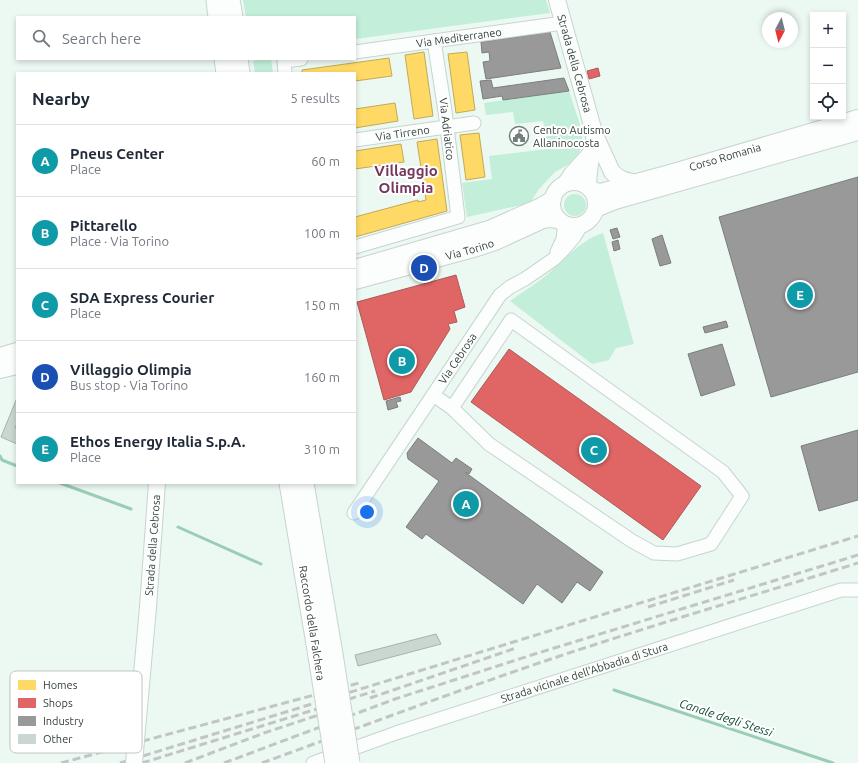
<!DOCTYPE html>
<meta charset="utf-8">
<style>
:root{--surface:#fff;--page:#f2f2f3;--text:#1f2937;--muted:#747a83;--line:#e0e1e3;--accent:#737f79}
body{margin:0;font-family:Ubuntu,sans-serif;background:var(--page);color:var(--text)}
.controls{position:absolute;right:12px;top:12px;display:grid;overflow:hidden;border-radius:0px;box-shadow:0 2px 6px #0003}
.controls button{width:36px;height:36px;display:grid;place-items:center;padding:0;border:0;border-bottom:1px solid var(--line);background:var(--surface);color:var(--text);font:20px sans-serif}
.compass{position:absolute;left:762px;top:12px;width:36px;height:36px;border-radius:50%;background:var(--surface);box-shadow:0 2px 6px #0003;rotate:187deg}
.you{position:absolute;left:367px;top:512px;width:14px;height:14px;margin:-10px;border:3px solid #fff;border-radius:50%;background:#1a73e8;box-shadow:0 0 0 6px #1a73e833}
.badge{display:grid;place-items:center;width:26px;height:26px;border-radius:50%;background:var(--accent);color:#fff;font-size:13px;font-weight:700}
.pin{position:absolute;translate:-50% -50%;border:2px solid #fff;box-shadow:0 1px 4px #0006}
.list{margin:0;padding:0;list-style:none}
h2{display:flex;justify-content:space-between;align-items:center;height:52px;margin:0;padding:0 16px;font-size:17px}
h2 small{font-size:13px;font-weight:400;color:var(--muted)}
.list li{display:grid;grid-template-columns:26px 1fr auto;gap:12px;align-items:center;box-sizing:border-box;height:72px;padding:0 16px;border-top:1px solid var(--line)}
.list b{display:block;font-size:15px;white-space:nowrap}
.list p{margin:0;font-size:13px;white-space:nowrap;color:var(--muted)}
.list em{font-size:13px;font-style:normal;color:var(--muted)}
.icon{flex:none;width:22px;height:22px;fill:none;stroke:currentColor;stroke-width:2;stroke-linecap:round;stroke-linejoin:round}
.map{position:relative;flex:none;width:858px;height:763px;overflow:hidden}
.search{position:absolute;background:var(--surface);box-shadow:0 2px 6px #0003;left:16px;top:16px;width:340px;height:44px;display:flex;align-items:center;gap:10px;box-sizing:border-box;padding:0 14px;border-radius:0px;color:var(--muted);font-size:15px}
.panel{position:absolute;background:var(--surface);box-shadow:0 2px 6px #0003;left:16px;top:72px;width:340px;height:412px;border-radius:0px}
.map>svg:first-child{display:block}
</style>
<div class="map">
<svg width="858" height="763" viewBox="0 0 858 763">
<rect width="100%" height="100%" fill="#ecf8f2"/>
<path fill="#c3eeda" d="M243 0H546L550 13 355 39V17H246Z
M266 59H271L273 73H255L253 61Z
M569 91 582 131V144L579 153 569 164 555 172 539 189 530 203 467 217 462 183 492 179 489 156 548 149 543 121 515 124 513 112 486 115 484 103Z
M564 205a11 11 0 1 1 22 0a11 11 0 1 1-22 0Z
M603 233 634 344 616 348 609 360 592 364 510 301C522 292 536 284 548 274 564 260 582 239 603 233Z"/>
<path fill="#ffd966" stroke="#c2aa58" d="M424 52 433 116 414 119 405 55Z
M467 52 475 110 456 113 448 54Z
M389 58 392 76 355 81V73H302V70Z
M395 103 398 121 355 128V109Z
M479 133 485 177 466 180 460 135Z
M437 139 447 211 355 237V217L418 200V202L426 200 417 142Z
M401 144 404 162 355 169V151Z"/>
<path fill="#e06666" stroke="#ac5a58" d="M598 68 600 76 589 79 587 71Z
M456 275 465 307 454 311 457 322 448 324 450 329 411 392 384 400 357 302Z
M509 349 701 486 663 540 471 402Z"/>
<path fill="#999" stroke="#7a7e7c" d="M550 32 561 68 486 79 483 62 490 61 489 52 482 53 481 42Z
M564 78 569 91 503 100 502 96 483 99 480 81 491 80 493 88Z
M858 177V372L771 397 719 217Z
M617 228 620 237 613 239 610 230Z
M662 235 671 263 660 266 652 239Z
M618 240 620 249 614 251 612 242Z
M726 321 728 327 705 333 703 327Z
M722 344 735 385 701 396 688 354Z
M400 397 401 401 396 402 398 407 388 410 386 401Z
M858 430V500L819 511 801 446Z
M418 438 452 463 456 458 472 469 469 474 466 472V473L603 572 590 591 577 582 562 603 537 584 523 604 426 534 422 539 406 527 439 481 408 459 407 453Z"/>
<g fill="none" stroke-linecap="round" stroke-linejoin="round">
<path stroke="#99cdb6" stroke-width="3" d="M0 456 2 460 17 466
M60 483 131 509
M178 527 261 564
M614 690 833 763"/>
</g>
<path fill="#cad6d0" stroke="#a7b2ad" d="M17 398V423L15 428 17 429V444L1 437Z
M436 634 441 644 358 666 355 655Z"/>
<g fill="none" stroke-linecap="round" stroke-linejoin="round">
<g stroke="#c8d4ce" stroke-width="15">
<g id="minor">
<path id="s1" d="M355 52 563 23"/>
<path d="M285 73 284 61 301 59"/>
<path id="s2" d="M355 140 474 123"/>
<path d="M355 247 458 217 445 111 434 41"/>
<path d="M557 252 563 239 565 223"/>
<path d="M433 395 452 408 489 444 632 541 654 553 677 554 711 544 742 496 723 472 511 320 452 408"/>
<path id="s3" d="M354 513 500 295 510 287 525 279 554 259 563 250 574 237 582 224"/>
<path id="s4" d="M313 763 396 733 841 590H858"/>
</g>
</g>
<g stroke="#c8d4ce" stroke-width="18">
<g id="major">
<path id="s5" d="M557 0 594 132C595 145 592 151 590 164 589 172 588 179 588 187"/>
<path d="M595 135 612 172C620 180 626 181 637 183"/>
<circle cx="574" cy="204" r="22"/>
<path d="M566 183 572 174 593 151"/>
<path id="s6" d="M591 190 601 192 626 185 670 173 858 118"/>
<path d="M596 209 615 201 858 132"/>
<path d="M355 268 489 229 541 206 553 199"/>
<path id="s7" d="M355 281 477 248 495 242 543 220 549 219 559 220"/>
<path d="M0 356 17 351"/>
<path d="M0 370 17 366"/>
<path id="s8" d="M148 607 157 483"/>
</g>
</g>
<g stroke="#c8d4ce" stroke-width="21">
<path id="highway" d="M216 0 218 17
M230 0 233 17
M224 59 226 73
M238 59 240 73
M289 483 318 656
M304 483 333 654"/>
</g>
<use href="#minor" stroke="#fcfefd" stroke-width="13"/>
<use href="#major" stroke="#fcfefd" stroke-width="16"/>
<use href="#highway" stroke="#fcfefd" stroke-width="19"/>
<path stroke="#c2c5c3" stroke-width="3" stroke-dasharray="8 4" stroke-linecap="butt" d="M648 607 734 580
M370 698 516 648
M61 763 359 683
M120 763 858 536
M142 763 375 691
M185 763 264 733 343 707
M224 763 395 699 538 653 858 555
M262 763C355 729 448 694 542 662 646 627 752 596 858 563"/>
<g stroke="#c8d4ce" stroke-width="18" stroke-linecap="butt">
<path id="major-bridge" d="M134 763 148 607"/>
</g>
<g stroke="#c8d4ce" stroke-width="21" stroke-linecap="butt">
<path id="highway-bridge" d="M333 654 350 763
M318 656 335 763"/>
</g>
<use href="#major-bridge" stroke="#fcfefd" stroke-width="16"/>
<use href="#highway-bridge" stroke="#fcfefd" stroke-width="19"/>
</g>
<defs>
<g id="civic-ring" transform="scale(1)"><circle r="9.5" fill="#fff" stroke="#737f79" stroke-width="1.5"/><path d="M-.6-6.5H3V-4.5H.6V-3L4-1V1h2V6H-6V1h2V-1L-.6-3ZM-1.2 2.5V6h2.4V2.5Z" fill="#737f79"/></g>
</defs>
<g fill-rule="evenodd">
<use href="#civic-ring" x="519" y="136"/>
</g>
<g text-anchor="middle" stroke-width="4" stroke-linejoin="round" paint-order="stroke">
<g font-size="11" fill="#323e38" stroke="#fff">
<text dy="4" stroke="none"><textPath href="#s1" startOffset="105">Via Mediterraneo</textPath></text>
<text dy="4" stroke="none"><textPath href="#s5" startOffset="66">Strada della Cebrosa</textPath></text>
<text transform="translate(447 129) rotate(83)" y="4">Via Adriatico</text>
<text dy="4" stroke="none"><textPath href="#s2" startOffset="48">Via Tirreno</textPath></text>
<text dy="4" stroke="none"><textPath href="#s6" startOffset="139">Corso Romania</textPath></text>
<text dy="4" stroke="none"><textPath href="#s7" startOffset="119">Via Torino</textPath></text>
<text dy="4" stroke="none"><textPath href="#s3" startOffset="186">Via Cebrosa</textPath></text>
<text dy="4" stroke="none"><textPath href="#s8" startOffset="62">Strada della Cebrosa</textPath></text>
<text transform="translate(312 623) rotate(81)" y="4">Raccordo della Falchera</text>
<text dy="4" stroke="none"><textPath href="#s4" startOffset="286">Strada vicinale dell'Abbadia di Stura</textPath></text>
</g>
<g font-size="11" fill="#323e38" stroke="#fff" text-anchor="start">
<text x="533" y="134">Centro Autismo<tspan x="533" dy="13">Allaninocosta</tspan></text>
</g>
<g font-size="12" font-style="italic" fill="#0f4833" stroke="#fff">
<text transform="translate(726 718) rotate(18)" y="4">Canale degli Stessi</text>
</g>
<g font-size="15" font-weight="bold" fill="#76375d" stroke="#fff">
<text x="406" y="176">Villaggio<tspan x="406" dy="17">Olimpia</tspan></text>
</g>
</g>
<rect x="10" y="671" width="132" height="82" rx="6" fill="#fff" stroke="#c2c5c3" stroke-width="1"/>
<rect x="18" y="680" width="18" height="10" fill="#ffd966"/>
<rect x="18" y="698" width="18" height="10" fill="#e06666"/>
<rect x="18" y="716" width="18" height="10" fill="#999"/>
<rect x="18" y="734" width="18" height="10" fill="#cad6d0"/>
<g font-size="11" fill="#323e38">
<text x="43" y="689">Homes</text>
<text x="43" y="707">Shops</text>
<text x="43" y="725">Industry</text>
<text x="43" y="743">Other</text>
</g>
</svg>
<div class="controls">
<button>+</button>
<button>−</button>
<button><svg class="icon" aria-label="locate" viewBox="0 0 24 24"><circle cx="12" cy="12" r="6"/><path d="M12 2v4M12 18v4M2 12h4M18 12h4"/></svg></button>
</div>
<svg class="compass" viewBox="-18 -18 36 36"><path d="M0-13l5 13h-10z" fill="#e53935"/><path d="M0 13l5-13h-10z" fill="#747a83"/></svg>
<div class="you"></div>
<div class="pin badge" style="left:466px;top:504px;background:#0f9aa8">A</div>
<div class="pin badge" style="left:402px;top:361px;background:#0f9aa8">B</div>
<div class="pin badge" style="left:594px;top:450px;background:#0f9aa8">C</div>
<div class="pin badge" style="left:424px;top:268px;background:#1a4fb4">D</div>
<div class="pin badge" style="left:800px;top:295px;background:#0f9aa8">E</div>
<div class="search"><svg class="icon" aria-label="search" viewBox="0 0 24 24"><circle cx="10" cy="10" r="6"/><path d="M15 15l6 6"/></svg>Search here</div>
<section class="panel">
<h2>Nearby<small>5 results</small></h2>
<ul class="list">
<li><span class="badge" style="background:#0f9aa8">A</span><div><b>Pneus Center</b><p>Place</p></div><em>60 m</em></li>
<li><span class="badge" style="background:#0f9aa8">B</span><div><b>Pittarello</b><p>Place · Via Torino</p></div><em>100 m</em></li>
<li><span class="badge" style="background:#0f9aa8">C</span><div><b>SDA Express Courier</b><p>Place</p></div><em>150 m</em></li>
<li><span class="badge" style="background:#1a4fb4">D</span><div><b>Villaggio Olimpia</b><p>Bus stop · Via Torino</p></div><em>160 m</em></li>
<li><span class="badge" style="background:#0f9aa8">E</span><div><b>Ethos Energy Italia S.p.A.</b><p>Place</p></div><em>310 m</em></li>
</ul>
</section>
</div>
